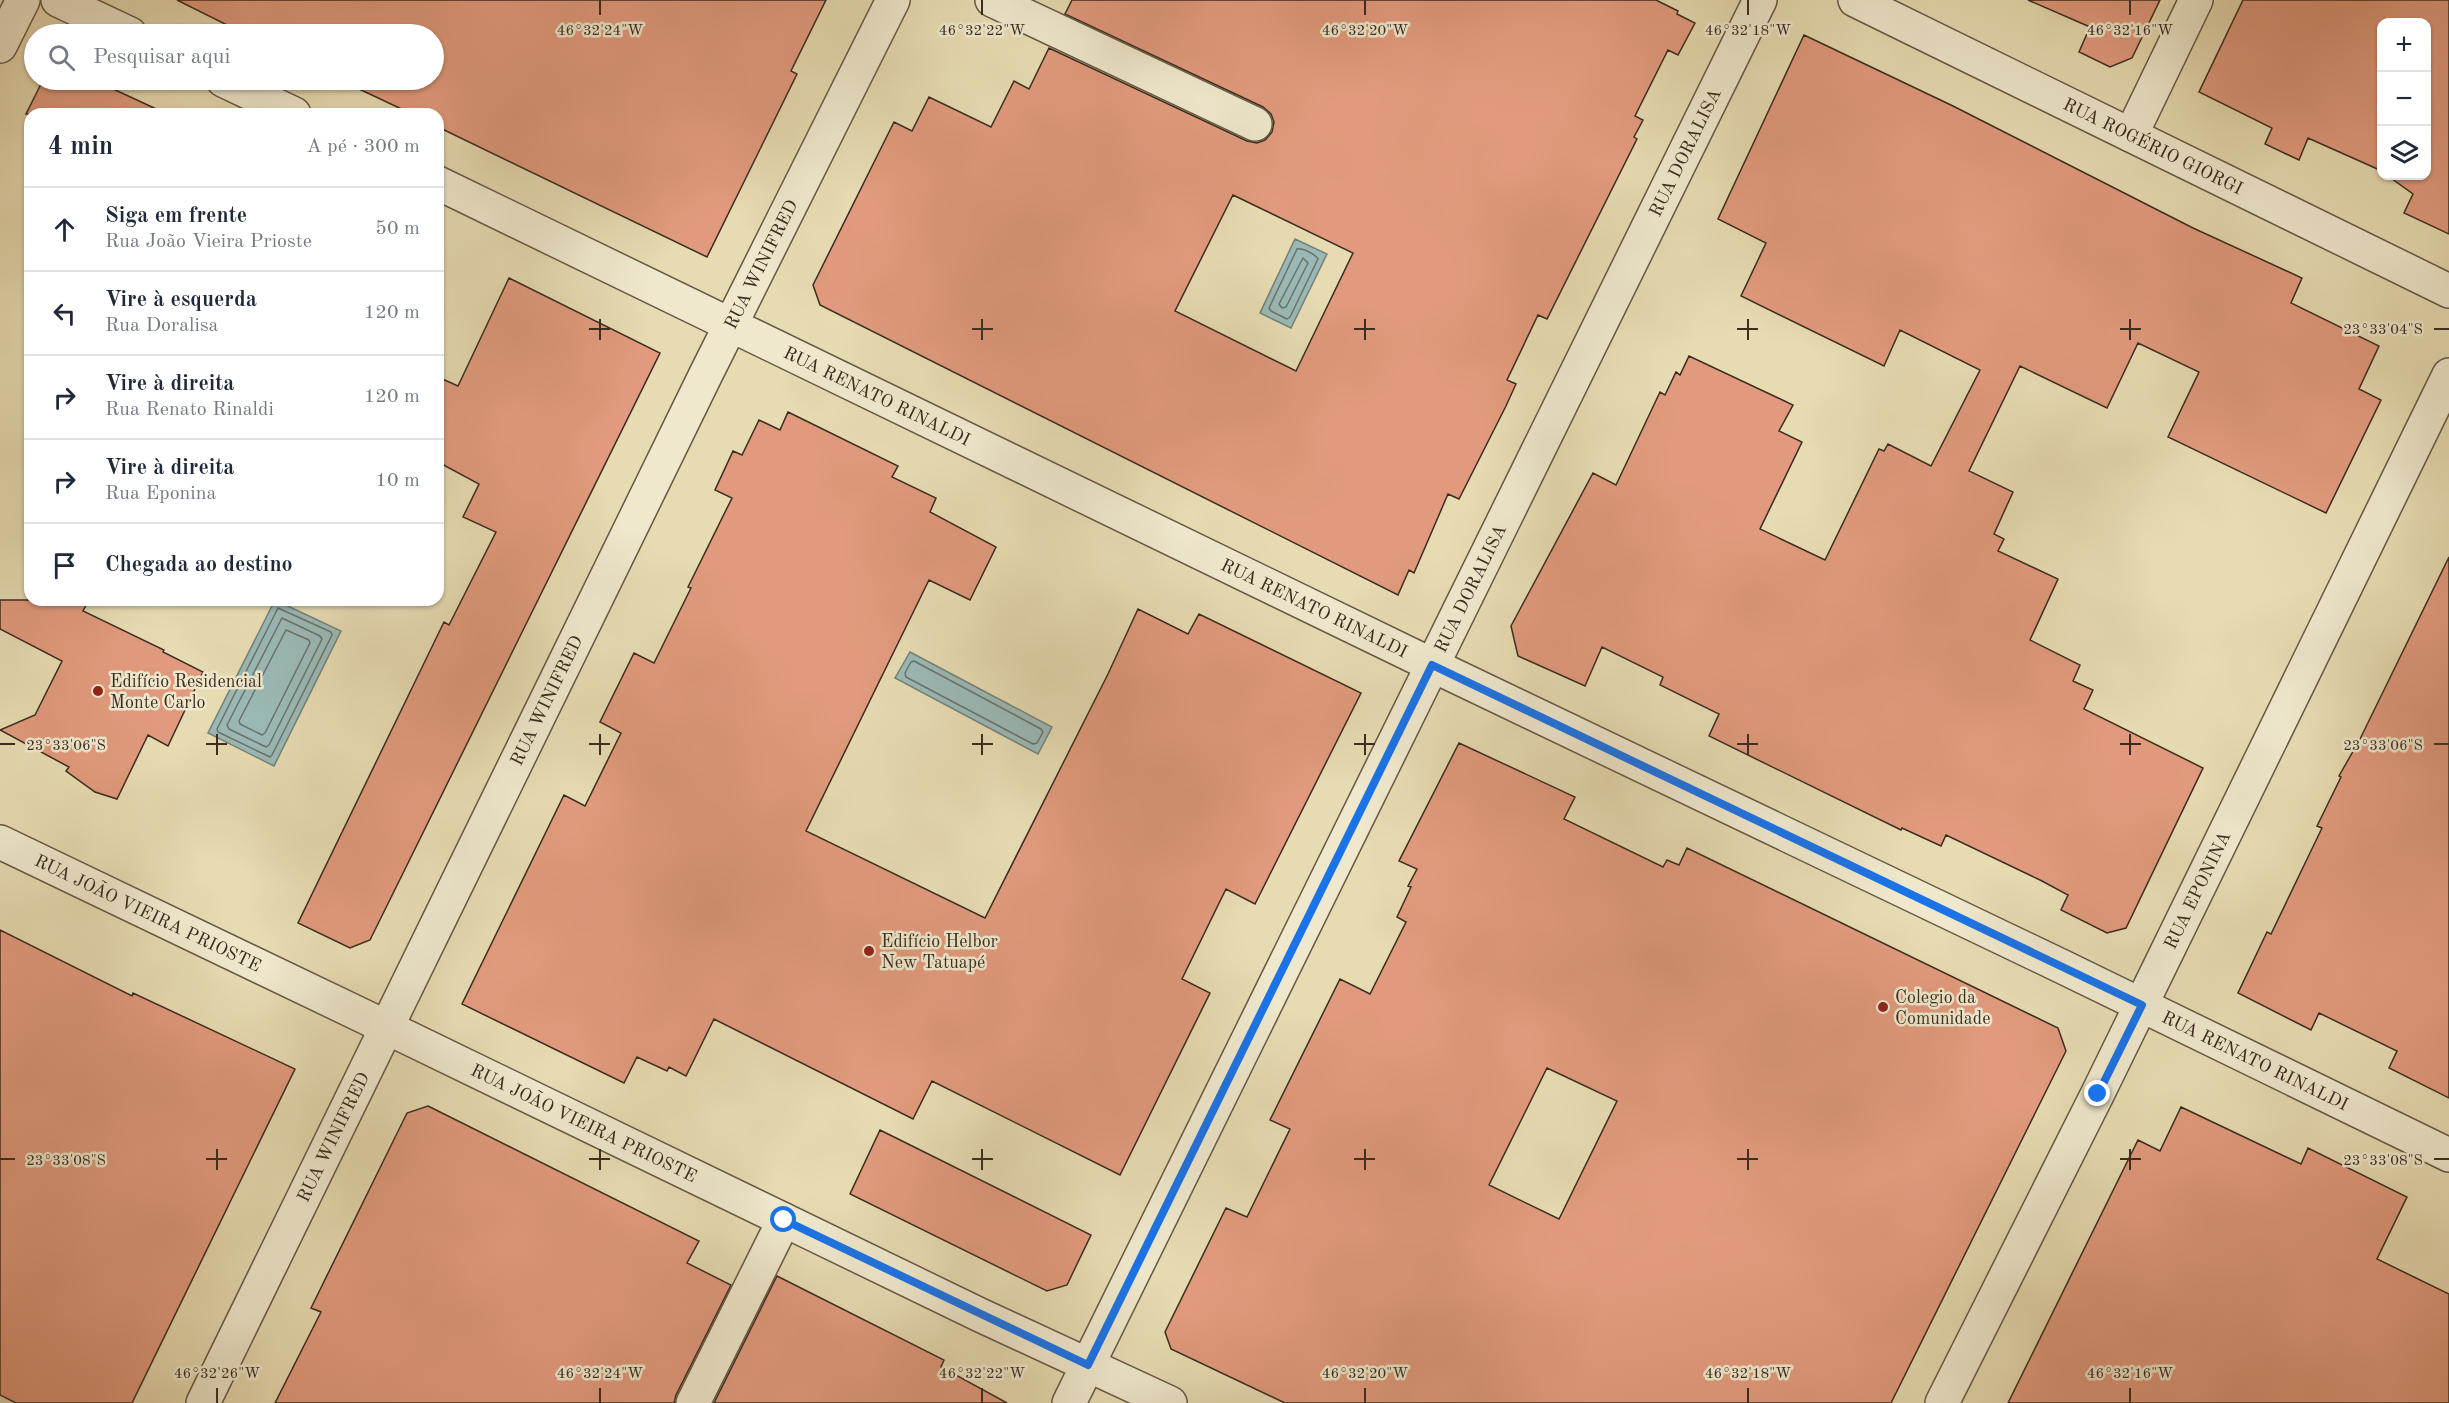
<!DOCTYPE html>
<html lang="pt">
<meta charset="utf-8">
<style>
:root{--surface:#fff;--page:#f6f6f7;--text:#1f2937;--muted:#747a83;--line:#e0e1e3}
body{margin:0;font-family:"Old Standard TT",serif;background:var(--page);color:var(--text)}
.controls{position:absolute;right:18px;top:18px;display:grid;overflow:hidden;border-radius:12px;box-shadow:0 2px 4px #0004}
.controls button{width:54px;height:54px;display:grid;place-items:center;padding:0;border:0;border-bottom:2px solid var(--line);background:var(--surface);color:var(--text);font:30px sans-serif}
.stop{position:absolute;width:18px;height:18px;margin:-14px;border:4px solid #1a73e8;border-radius:50%;background:#fff}
.stop.end{background:#1a73e8;border-color:#fff;box-shadow:0 2px 6px #0008}
.list{margin:0;padding:0;list-style:none}
h2{display:flex;justify-content:space-between;align-items:center;height:78px;margin:0;padding:0 24px;font-size:26px}
h2 small{font-size:20px;font-weight:400;color:var(--muted)}
.list li{display:grid;grid-template-columns:39px 1fr auto;gap:18px;align-items:center;box-sizing:border-box;height:84px;padding:0 24px;border-top:2px solid var(--line)}
.list b{display:block;font-size:22px;white-space:nowrap}
.list p{margin:0;font-size:20px;white-space:nowrap;color:var(--muted)}
.list em{font-size:20px;font-style:normal;color:var(--muted)}
.icon{flex:none;width:33px;height:33px;fill:none;stroke:currentColor;stroke-width:2;stroke-linecap:round;stroke-linejoin:round}
.map{position:relative;flex:none;width:2449px;height:1403px;overflow:hidden}
.search{position:absolute;background:var(--surface);box-shadow:0 2px 4px #0004;left:24px;top:24px;width:420px;height:66px;display:flex;align-items:center;gap:15px;box-sizing:border-box;padding:0 21px;border-radius:33px;color:var(--muted);font-size:22px}
.panel{position:absolute;background:var(--surface);box-shadow:0 2px 4px #0004;left:24px;top:108px;width:420px;height:498px;border-radius:18px}
.map>svg:first-child{display:block}
</style>
<div class="map">
<svg width="2449" height="1403" viewBox="0 0 2449 1403">
<rect width="100%" height="100%" fill="#e7dbb2"/>
<filter id="stains"><feTurbulence type="fractalNoise" baseFrequency=".00333" numOctaves="4"/><feColorMatrix values="0 0 0 0 .2 0 0 0 0 .09 0 0 0 0 .02 0 0 0 .5 -.17"/></filter>
<radialGradient id="worn" r=".72"><stop offset=".6" stop-color="#630" stop-opacity="0"/><stop offset="1" stop-color="#630" stop-opacity=".3"/></radialGradient>
<path fill="#9ab9b6" stroke="#74817a" stroke-width="1.5" d="M1295 239 1327 254 1291 328 1260 313Z
M275 600 341 631 274 766 208 733Z
M910 652 1052 727 1038 754 895 678Z"/>
<g fill="none" stroke-linecap="round" stroke-linejoin="round">
<path stroke="#6a726b" stroke-width="1.5" d="M1297 249C1303 248 1315 254 1318 259L1290 317 1287 319 1271 311 1269 308Z
M1303 258 1308 263 1286 307 1282 308 1279 304Z
M278 608 331 632 332 635 272 755 270 757 218 732 217 729Z
M282 618 320 636 322 639 269 745 266 747 229 729 227 725Z
M286 630 309 640 310 643 265 733 262 735 240 724 239 721Z
M914 661 1041 729 1043 732 1037 743 1033 744 906 677 905 673 911 662Z"/>
</g>
<path fill="#e19a7d" stroke="#3a2c20" stroke-width="1.5" fill-rule="evenodd" d="M177 0H826L791 71 797 74 707 257 438 127V114H412L340 80H434V34H245Z
M1072 0H1656L1678 11 1677 14 1695 23 1678 55 1668 50 1635 116 1643 120 1634 137 1637 139 1547 319 1538 315 1507 380 1516 384 1506 406 1459 499 1448 494 1414 573 1409 570 1398 595 820 305 813 285 894 122 912 131 929 97 991 127 1014 81 1029 89 1049 48 1247 141 1257 143 1265 140 1272 132 1274 122 1271 114 1263 107 1065 14ZM1233 195 1353 253 1296 371 1175 311Z
M2028 0H2160L2132 58 2110 67 2079 52 2090 27Z
M2243 0H2449V234L2404 213 2413 194 2388 176H2427V22H2382V171L2308 138 2299 160 2265 144 2272 128 2199 92Z
M1804 35 1953 106 2193 228 2302 278 2291 303 2379 346 2359 389 2381 400 2326 513 2168 437 2199 372 2138 343 2107 408 2020 366 1969 471 2013 492 1994 534 2004 539 1998 551 2058 579 2030 640 2080 665 2073 681 2093 690 2084 709 2203 768 2126 928 2107 933 2061 910 2068 895 2042 881 1946 835 1941 846 1902 828 1901 830 1709 736 1719 714 1660 685 1663 677 1602 647 1585 686 1518 656 1511 626 1593 473 1616 485 1660 392 1665 395 1676 372 1680 375 1689 356 1793 405 1779 431 1802 442 1760 529 1825 560 1879 449 1884 451 1888 444 1931 466 1980 370 1900 330 1884 366 1741 296 1766 243 1718 219Z
M43 80H94L167 114H26Z
M509 278 660 353 370 940 350 948 298 923 444 622 449 625 496 532 463 517 479 484 438 462V377L458 386Z
M788 412 898 466 892 477 936 498 930 512 996 547 970 600 929 580 806 831 985 918 1108 674 1138 609 1188 634 1199 614 1361 693 1255 904 1226 889 1182 979 1210 993 1120 1175 932 1081 913 1119 714 1019 686 1076 669 1067 667 1071 637 1057 624 1083 462 1004 564 795 585 806 621 733 600 722 634 653 654 663 691 588 688 587 732 498 715 490 733 451 742 455 759 420 780 430Z
M2449 557V1098L2389 1068 2397 1051 2319 1013 2311 1030 2238 993 2267 932 2271 934 2322 828 2317 826 2341 777 2339 776 2360 739Z
M0 600H89L83 611 164 650 163 652 203 672 168 746 148 735 117 799 95 792 66 771 69 767 0 730 35 715 62 661 0 629Z
M1459 743 1575 797 1564 819 1663 867 1667 860 1679 865 1687 848 2058 1028 2066 1051 1891 1403H1285L1171 1349 1165 1332 1226 1208 1247 1217 1290 1129 1270 1120 1340 979 1370 994 1406 922 1397 917 1411 887 1408 886 1417 869 1399 861ZM1547 1068 1617 1101 1559 1219 1489 1185Z
M0 930 132 996 133 993 295 1069 132 1403H16L0 1395Z
M428 1106 699 1241 687 1263 731 1285 676 1395 674 1403H275L321 1312 311 1308 407 1113Z
M2181 1107 2301 1164 2308 1148 2407 1197 2377 1259 2449 1294V1403H2008L2138 1140 2160 1151Z
M880 1130 1091 1235 1067 1285 1047 1291 850 1194Z
M777 1276 944 1360 941 1367 1007 1403H714Z"/>
<g fill="none" stroke-linecap="round" stroke-linejoin="round">
<g stroke="#655844" stroke-width="36">
<g id="street">
<path d="M58 0 130 34"/>
<path d="M992 0 1255 124"/>
<path id="s1" d="M1855 0 2449 291"/>
<path d="M0 46 23 0"/>
<path d="M223 80 294 114"/>
<path d="M2131 135 2196 0"/>
<path id="s2" d="M438 183 1432 665 2063 967 2449 1155"/>
<path id="s3" d="M0 842 388 1028 980 1315 1170 1403"/>
<path id="s4" d="M203 1403 706 374 893 0"/>
<path d="M693 1403 784 1220"/>
<path id="s5" d="M1069 1403 1760 0"/>
<path id="s6" d="M1942 1403 2098 1093 2449 375"/>
</g>
</g>
<use href="#street" stroke="#efe8cd" stroke-width="33"/>
</g>
<g fill="none" stroke-linecap="round" stroke-linejoin="round">
<path stroke="#1a73e8" stroke-width="8" d="M784 1220 1088 1365 1432 665 2142 1005 2098 1094"/>
</g>
<path fill="none" stroke="#3a2c20" stroke-width="2" d="M600 0V15M982 0V15M1365 0V15M1748 0V15M2130 0V15M600 319V340M982 319V340M1365 319V340M1748 319V340M2130 319V340M589 329H610M972 329H993M1354 329H1375M1737 329H1758M2120 329H2141M2434 329H2449M217 734V755M600 734V755M982 734V755M1365 734V755M1748 734V755M2130 734V755M0 744H15M206 744H227M589 744H610M972 744H993M1354 744H1375M1737 744H1758M2120 744H2141M2434 744H2449M217 1149V1170M600 1149V1170M982 1149V1170M1365 1149V1170M1748 1149V1170M2130 1149V1170M0 1159H15M206 1159H227M589 1159H610M972 1159H993M1354 1159H1375M1737 1159H1758M2120 1159H2141M2434 1159H2449M217 1388V1403M600 1388V1403M982 1388V1403M1365 1388V1403M1748 1388V1403M2130 1388V1403"/>
<g fill="#8f2418" stroke="#efe8cd" stroke-width="2">
<circle cx="98" cy="691" r="6"/>
<circle cx="869" cy="951" r="6"/>
<circle cx="1883" cy="1007" r="6"/>
</g>
<g text-anchor="middle" stroke-width="5" stroke-linejoin="round" paint-order="stroke">
<g font-size="18" fill="#3a2c20" stroke="#efe8cd">
<text dy="6" stroke="none"><textPath href="#s1" startOffset="332">RUA ROGÉRIO GIORGI</textPath></text>
<text dy="6" stroke="none"><textPath href="#s5" startOffset="1394">RUA DORALISA</textPath></text>
<text dy="6" stroke="none"><textPath href="#s4" startOffset="1268">RUA WINIFRED</textPath></text>
<text dy="6" stroke="none"><textPath href="#s2" startOffset="488">RUA RENATO RINALDI</textPath></text>
<text dy="6" stroke="none"><textPath href="#s5" startOffset="908">RUA DORALISA</textPath></text>
<text dy="6" stroke="none"><textPath href="#s2" startOffset="974">RUA RENATO RINALDI</textPath></text>
<text dy="6" stroke="none"><textPath href="#s4" startOffset="782">RUA WINIFRED</textPath></text>
<text dy="6" stroke="none"><textPath href="#s6" startOffset="573">RUA EPONINA</textPath></text>
<text dy="6" stroke="none"><textPath href="#s3" startOffset="164">RUA JOÃO VIEIRA PRIOSTE</textPath></text>
<text dy="6" stroke="none"><textPath href="#s2" startOffset="2018">RUA RENATO RINALDI</textPath></text>
<text dy="6" stroke="none"><textPath href="#s3" startOffset="648">RUA JOÃO VIEIRA PRIOSTE</textPath></text>
<text dy="6" stroke="none"><textPath href="#s4" startOffset="296">RUA WINIFRED</textPath></text>
</g>
<g font-size="18" fill="#3a2c20" stroke="#efe8cd" text-anchor="start">
<text x="110" y="687">Edifício Residencial<tspan x="110" dy="21">Monte Carlo</tspan></text>
<text x="881" y="947">Edifício Helbor<tspan x="881" dy="21">New Tatuapé</tspan></text>
<text x="1895" y="1003">Colegio da<tspan x="1895" dy="21">Comunidade</tspan></text>
</g>
</g>
<g font-size="15" text-anchor="middle" fill="#3a2c20" stroke="#efe8cd" stroke-width="5" stroke-linejoin="round" paint-order="stroke">
<text x="600" y="35">46°32'24"W</text>
<text x="982" y="35">46°32'22"W</text>
<text x="1365" y="35">46°32'20"W</text>
<text x="1748" y="35">46°32'18"W</text>
<text x="2130" y="35">46°32'16"W</text>
<text x="2383" y="334">23°33'04"S</text>
<text x="66" y="750">23°33'06"S</text>
<text x="2383" y="750">23°33'06"S</text>
<text x="66" y="1165">23°33'08"S</text>
<text x="2383" y="1165">23°33'08"S</text>
<text x="217" y="1378">46°32'26"W</text>
<text x="600" y="1378">46°32'24"W</text>
<text x="982" y="1378">46°32'22"W</text>
<text x="1365" y="1378">46°32'20"W</text>
<text x="1748" y="1378">46°32'18"W</text>
<text x="2130" y="1378">46°32'16"W</text>
</g>
<rect width="100%" height="100%" filter="url(#stains)"/>
<rect width="100%" height="100%" fill="url(#worn)"/>
</svg>
<div class="controls">
<button>+</button>
<button>−</button>
<button><svg class="icon" aria-label="layers" viewBox="0 0 24 24"><path d="M12 4l9 5-9 5-9-5zM3 14l9 5 9-5"/></svg></button>
</div>
<div class="stop" style="left:784px;top:1220px"></div>
<div class="stop end" style="left:2098px;top:1094px"></div>
<div class="search"><svg class="icon" aria-label="search" viewBox="0 0 24 24"><circle cx="10" cy="10" r="6"/><path d="M15 15l6 6"/></svg>Pesquisar aqui</div>
<section class="panel">
<h2>4 min<small>A pé · 300 m</small></h2>
<ul class="list">
<li><svg class="icon" aria-label="ahead" viewBox="0 0 24 24"><path d="M12 20V5M6 11l6-6 6 6"/></svg><div><b>Siga em frente</b><p>Rua João Vieira Prioste</p></div><em>50 m</em></li>
<li><svg class="icon" aria-label="left" viewBox="0 0 24 24"><path d="M17 20v-9H6M10 6l-5 5 5 5"/></svg><div><b>Vire à esquerda</b><p>Rua Doralisa</p></div><em>120 m</em></li>
<li><svg class="icon" aria-label="right" viewBox="0 0 24 24"><path d="M7 20v-9h11M14 6l5 5-5 5"/></svg><div><b>Vire à direita</b><p>Rua Renato Rinaldi</p></div><em>120 m</em></li>
<li><svg class="icon" aria-label="right" viewBox="0 0 24 24"><path d="M7 20v-9h11M14 6l5 5-5 5"/></svg><div><b>Vire à direita</b><p>Rua Eponina</p></div><em>10 m</em></li>
<li><svg class="icon" aria-label="arrive" viewBox="0 0 24 24"><path d="M6 21V4h12l-3 4 3 4H6"/></svg><div><b>Chegada ao destino</b></div></li>
</ul>
</section>
</div>
